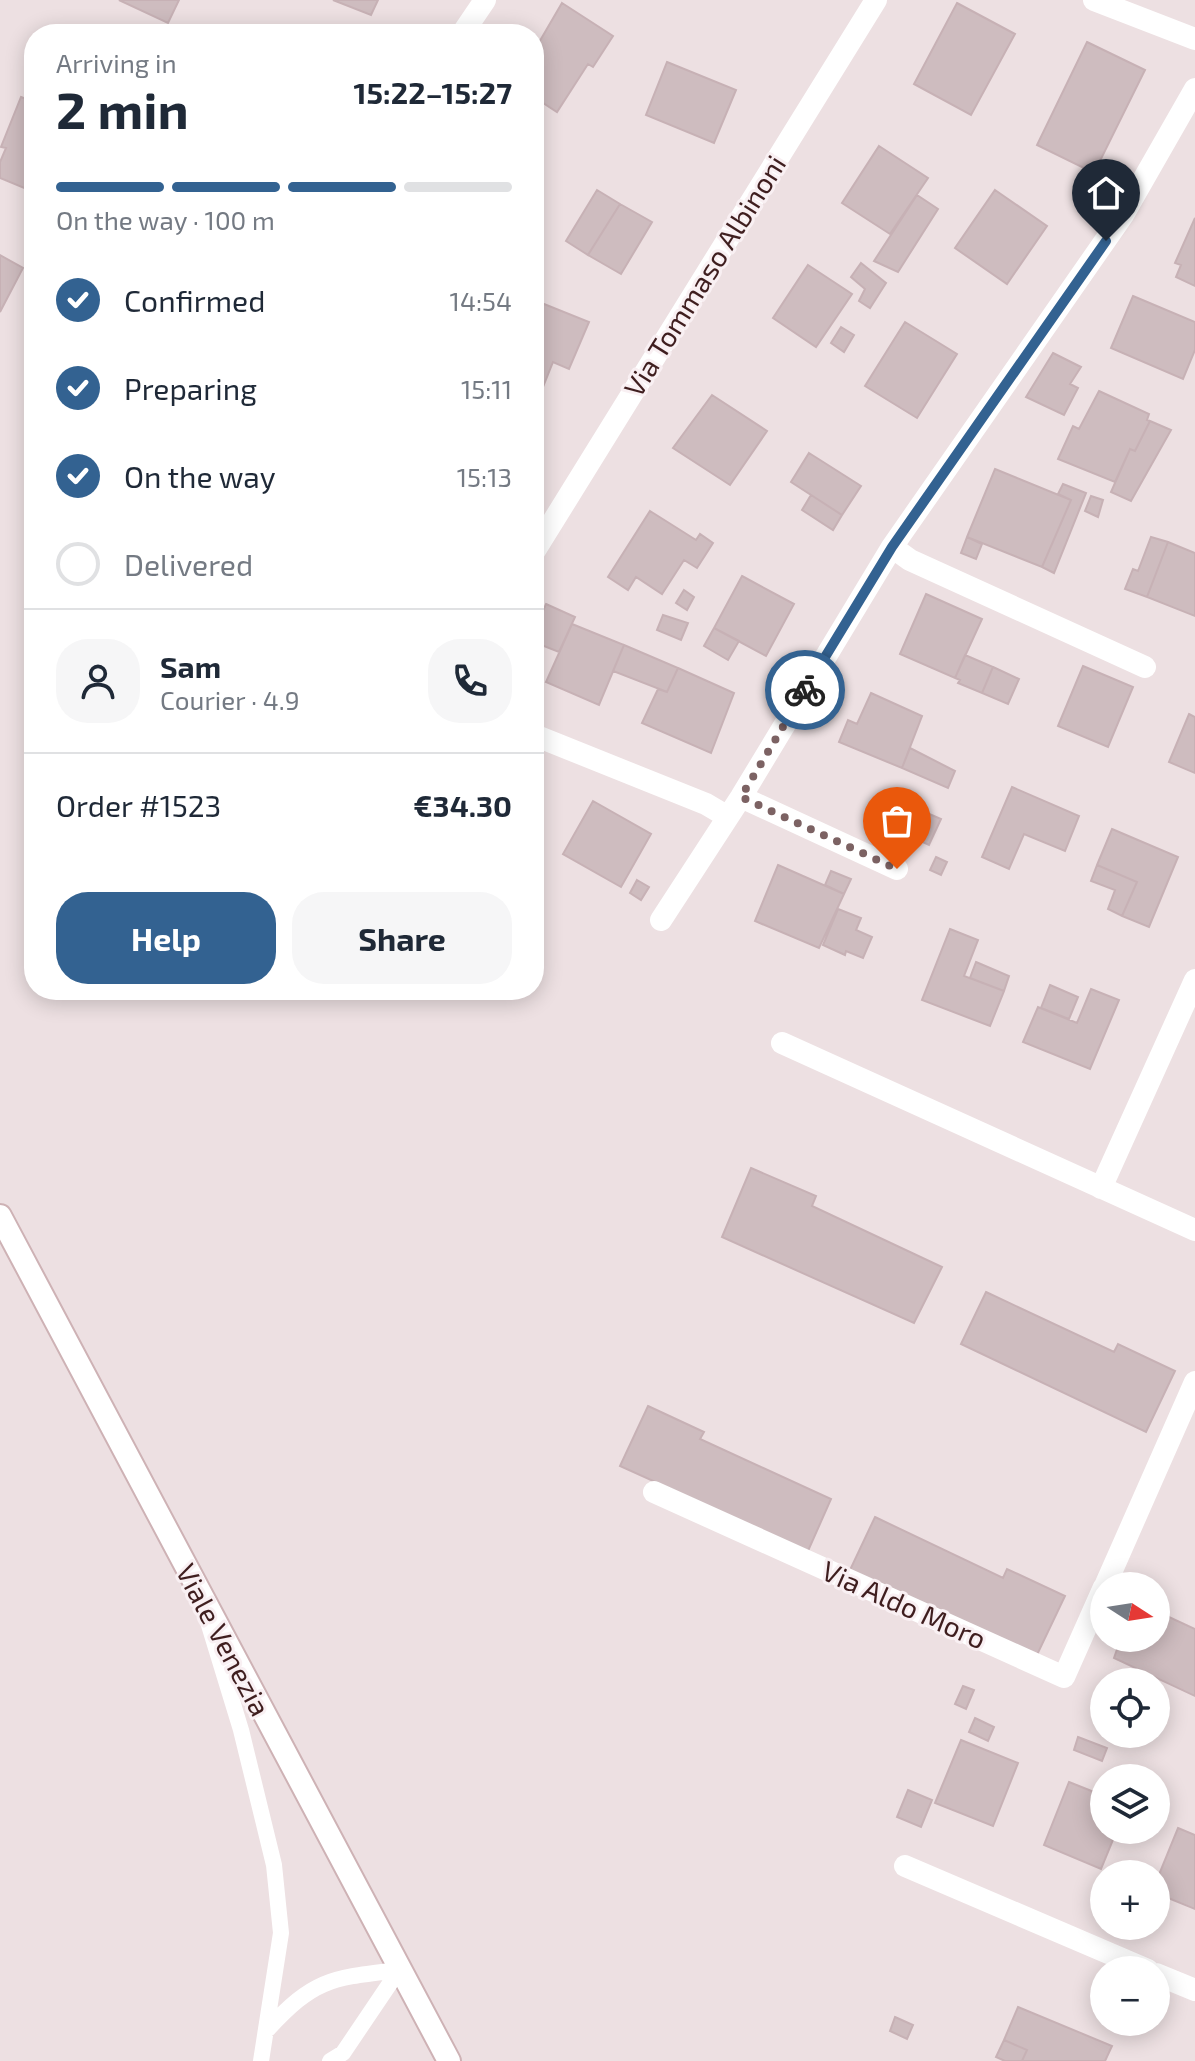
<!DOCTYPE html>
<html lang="en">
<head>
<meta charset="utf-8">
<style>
	:root { --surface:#fff; --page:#f6f6f7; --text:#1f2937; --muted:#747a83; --line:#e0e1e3; --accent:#336291 }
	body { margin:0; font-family:"Exo 2",sans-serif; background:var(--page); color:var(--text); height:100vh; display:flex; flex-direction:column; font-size:30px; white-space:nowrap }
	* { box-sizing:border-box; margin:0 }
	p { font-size:26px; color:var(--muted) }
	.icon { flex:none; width:44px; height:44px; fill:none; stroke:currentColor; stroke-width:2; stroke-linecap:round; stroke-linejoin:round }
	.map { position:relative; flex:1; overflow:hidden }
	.sheet { position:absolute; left:24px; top:24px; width:520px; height:976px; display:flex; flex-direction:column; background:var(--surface); border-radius:32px; box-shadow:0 4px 20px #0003 }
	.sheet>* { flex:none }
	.needle { width:52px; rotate:102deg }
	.fabs { position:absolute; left:1090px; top:1572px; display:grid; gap:16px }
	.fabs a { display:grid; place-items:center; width:80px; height:80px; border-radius:50%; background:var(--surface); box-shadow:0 4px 20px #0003; font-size:40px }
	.pin { position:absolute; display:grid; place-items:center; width:68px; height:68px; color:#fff; margin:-82px -34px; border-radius:50% 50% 50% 0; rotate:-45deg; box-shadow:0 0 8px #0007 }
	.pin .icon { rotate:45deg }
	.courier { position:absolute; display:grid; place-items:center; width:80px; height:80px; margin:-40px; border:6px solid #336291; border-radius:50%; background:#fff; color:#222; box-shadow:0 2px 10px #0007 }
	.headline em { font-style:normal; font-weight:700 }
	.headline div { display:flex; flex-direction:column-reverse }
	.headline { display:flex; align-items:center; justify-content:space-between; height:136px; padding:0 32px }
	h1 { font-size:52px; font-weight:700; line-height:60px }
	.bar { display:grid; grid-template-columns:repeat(4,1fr); gap:12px 8px; align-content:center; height:96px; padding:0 32px }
	.bar i { height:10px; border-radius:6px; background:var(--line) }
	.bar .on { background:var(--accent) }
	.bar p { grid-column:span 4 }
	.line { display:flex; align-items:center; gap:20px; padding:0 32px; border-top:2px solid var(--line) }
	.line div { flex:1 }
	.round { display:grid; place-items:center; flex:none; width:84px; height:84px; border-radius:32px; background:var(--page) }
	ol { padding:0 32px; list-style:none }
	li { display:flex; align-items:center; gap:24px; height:88px }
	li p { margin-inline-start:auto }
	li .icon { padding:8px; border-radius:50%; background:var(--accent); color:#fff; stroke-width:4 }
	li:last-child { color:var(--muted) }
	li i { width:44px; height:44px; border:4px solid var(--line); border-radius:50% }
	.cta { display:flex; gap:16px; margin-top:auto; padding:16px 32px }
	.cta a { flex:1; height:92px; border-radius:32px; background:var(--accent); color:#fff; font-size:32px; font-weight:700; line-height:92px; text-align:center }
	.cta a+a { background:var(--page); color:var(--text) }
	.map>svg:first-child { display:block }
</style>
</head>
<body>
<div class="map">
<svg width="1195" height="2061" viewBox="0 0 1195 2061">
	<rect width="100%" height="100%" fill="#ede0e2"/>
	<path fill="#cebcbf" stroke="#c7b1b5" stroke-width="2" d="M 119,0 L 179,0 L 168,23 Z
		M 333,0 L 378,0 L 371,15 Z
		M 562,3 L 613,36 L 593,67 L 588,64 L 557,112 L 534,97 L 534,51 Z
		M 957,3 L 1015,34 L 971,115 L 914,84 Z
		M 1087,42 L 1145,70 L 1094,173 L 1037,145 Z
		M 667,62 L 736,90 L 714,143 L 646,115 Z
		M 21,97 L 34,102 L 34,192 L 0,178 L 0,162 L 6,148 L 1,147 Z
		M 879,146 L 928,178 L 890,234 L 842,203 Z
		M 597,190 L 620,204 L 588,255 L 566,241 Z
		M 995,190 L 1047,226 L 1007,284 L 955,248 Z
		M 917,195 L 938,209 L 898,272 L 874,261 Z
		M 620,204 L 652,222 L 621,274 L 588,255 Z
		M 1195,218 L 1195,286 L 1176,277 L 1181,265 L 1175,263 Z
		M 0,255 L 23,268 L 0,312 Z
		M 861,263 L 886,283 L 870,308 L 859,301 L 865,289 L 851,277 Z
		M 808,265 L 852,294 L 816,347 L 773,318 Z
		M 1133,296 L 1195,322 L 1195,350 L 1183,379 L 1111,348 Z
		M 534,300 L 589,322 L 569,369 L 553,362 L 541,392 L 534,389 Z
		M 905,322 L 957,354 L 917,418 L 865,386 Z
		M 841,327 L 854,335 L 844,352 L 831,343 Z
		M 1053,353 L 1081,367 L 1070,384 L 1078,388 L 1064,415 L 1026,397 Z
		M 1099,391 L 1149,414 L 1147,420 L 1150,421 L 1135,451 L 1130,449 L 1115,482 L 1058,459 L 1073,426 L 1079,429 Z
		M 712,395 L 767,431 L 730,485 L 673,448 Z
		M 1150,421 L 1171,430 L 1131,501 L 1111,492 L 1130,449 L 1135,451 Z
		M 809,453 L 861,486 L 842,515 L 791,482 Z
		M 995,469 L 1071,500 L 1042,567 L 967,537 Z
		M 1063,484 L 1086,493 L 1054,573 L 1042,567 L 1071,500 L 1058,494 Z
		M 811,495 L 842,515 L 833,530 L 802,510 Z
		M 1091,496 L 1103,500 L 1098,517 L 1085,511 Z
		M 650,511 L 696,540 L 700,534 L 713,543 L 697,568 L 684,560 L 662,594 L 636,577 L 628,590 L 608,577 Z
		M 967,537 L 982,544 L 976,559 L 961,553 Z
		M 1151,537 L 1168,542 L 1147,597 L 1125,589 L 1133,569 L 1138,571 Z
		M 1168,542 L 1195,553 L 1195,616 L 1147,597 Z
		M 742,576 L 794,604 L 766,656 L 714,628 Z
		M 684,590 L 694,597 L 687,610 L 676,603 Z
		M 926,594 L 982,619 L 955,678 L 900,654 Z
		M 546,604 L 575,617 L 559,652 L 534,642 L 534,632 Z
		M 663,615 L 688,623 L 681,640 L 657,630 Z
		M 572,624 L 624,645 L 599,705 L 546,682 Z
		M 714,628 L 739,641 L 728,660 L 704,646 Z
		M 624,645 L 678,668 L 667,692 L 613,671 Z
		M 965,655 L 993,667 L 982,693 L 958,683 L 960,680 L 955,678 Z
		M 1083,666 L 1133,687 L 1108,747 L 1058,726 Z
		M 993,667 L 1019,679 L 1008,704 L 982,693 Z
		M 678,668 L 734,693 L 711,753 L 642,723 L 658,689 L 667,692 Z
		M 871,693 L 922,716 L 902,768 L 839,742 L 848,720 L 857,724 Z
		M 1189,714 L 1195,717 L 1195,773 L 1169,762 Z
		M 910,748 L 955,771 L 948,788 L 902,768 Z
		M 1012,787 L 1079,816 L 1065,851 L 1024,834 L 1009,869 L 982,857 Z
		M 593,801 L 651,834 L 621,887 L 563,854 Z
		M 927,813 L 941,819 L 929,845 L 916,839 Z
		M 1112,829 L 1178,857 L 1149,927 L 1122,916 L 1137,882 L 1097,865 Z
		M 936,857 L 947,862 L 941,875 L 930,870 Z
		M 778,865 L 844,894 L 819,948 L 755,921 Z
		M 1097,865 L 1137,882 L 1122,916 L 1108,909 L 1115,890 L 1091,881 Z
		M 831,871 L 851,879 L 844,894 L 825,885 Z
		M 637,880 L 649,887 L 641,900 L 630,893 Z
		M 838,909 L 861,918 L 856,930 L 872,937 L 863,958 L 846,951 L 845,955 L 823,945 Z
		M 950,929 L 978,940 L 964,976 L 1004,991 L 990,1026 L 922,1000 Z
		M 976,962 L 1009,976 L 1004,991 L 970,978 Z
		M 1050,985 L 1078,997 L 1069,1019 L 1041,1008 Z
		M 1091,989 L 1119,1000 L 1090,1069 L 1023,1042 L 1038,1007 L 1077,1023 Z
		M 751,1168 L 816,1196 L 812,1206 L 942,1267 L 914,1323 L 722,1237 Z
		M 986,1292 L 1114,1352 L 1118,1344 L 1175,1371 L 1146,1432 L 961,1344 Z
		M 648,1406 L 704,1432 L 700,1439 L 831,1499 L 808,1551 L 620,1466 Z
		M 875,1517 L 1003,1578 L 1007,1569 L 1065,1596 L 1036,1657 L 850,1570 Z
		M 1156,1611 L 1195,1629 L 1195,1696 L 1114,1658 L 1121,1638 L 1156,1638 Z
		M 963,1686 L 974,1690 L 966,1709 L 955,1704 Z
		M 975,1718 L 994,1727 L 988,1741 L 969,1732 Z
		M 1078,1737 L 1107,1748 L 1102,1761 L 1074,1750 Z
		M 961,1740 L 1018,1763 L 993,1826 L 935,1803 Z
		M 1069,1782 L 1104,1796 L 1104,1830 L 1117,1830 L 1101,1869 L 1044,1845 Z
		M 908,1790 L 932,1800 L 921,1827 L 897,1817 Z
		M 1178,1828 L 1195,1835 L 1195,1909 L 1156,1893 L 1156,1882 Z
		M 1018,2007 L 1112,2046 L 1105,2061 L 1022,2061 L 1027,2050 L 1004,2040 Z
		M 895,2017 L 913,2025 L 907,2039 L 890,2031 Z
		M 1004,2040 L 1027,2050 L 1022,2061 L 1005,2061 L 996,2057 Z"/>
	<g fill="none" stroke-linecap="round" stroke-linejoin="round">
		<defs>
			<path id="secondary" d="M 0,1216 L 449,2061"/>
		</defs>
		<use href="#secondary" stroke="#ceb2b5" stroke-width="26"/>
		<path stroke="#fff" stroke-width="16" d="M 208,1622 L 241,1730 L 274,1865 L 281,1933 L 261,2061
			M 268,2029 C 315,1978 332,1978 399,1970
			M 330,2061 L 343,2053 L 399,1970"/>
		<path stroke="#fff" stroke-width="22" d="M 1094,0 L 1195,39
			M 462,34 L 485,0
			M 892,547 L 910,560 L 1145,667
			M 534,552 L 876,0
			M 534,735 L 706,804 L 728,817
			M 741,797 L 897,869
			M 661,920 L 741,797 L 892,547 L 1123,215 L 1195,89
			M 782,1043 L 1195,1230
			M 1101,1188 L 1195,980
			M 654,1492 L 1064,1677 L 1104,1587
			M 1105,1586 L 1195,1382
			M 905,1866 L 1148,1970
			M 1156,1974 L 1195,1990"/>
		<use href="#secondary" stroke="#fff" stroke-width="22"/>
	</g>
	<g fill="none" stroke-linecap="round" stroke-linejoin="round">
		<path stroke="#7c6263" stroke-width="8" stroke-dasharray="0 14.4" d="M 805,690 L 741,797 L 897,869"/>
		<path stroke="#336291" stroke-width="10" d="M 805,690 L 892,547 L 1106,241"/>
	</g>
	<g text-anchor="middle" stroke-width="6" stroke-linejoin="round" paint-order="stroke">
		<g font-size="28" fill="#3f1e1f" stroke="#f9f0f3">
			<text transform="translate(705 276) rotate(-58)" y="10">Via Tommaso Albinoni</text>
			<text transform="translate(904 1605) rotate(24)" y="10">Via Aldo Moro</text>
			<text transform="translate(223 1640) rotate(62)" y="10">Viale Venezia</text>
		</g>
	</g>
</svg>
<div class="fabs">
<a><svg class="needle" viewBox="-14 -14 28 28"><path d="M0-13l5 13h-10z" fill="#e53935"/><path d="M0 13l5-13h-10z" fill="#747a83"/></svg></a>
<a><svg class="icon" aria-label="locate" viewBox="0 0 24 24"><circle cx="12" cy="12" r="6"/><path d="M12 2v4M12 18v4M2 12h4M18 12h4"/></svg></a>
<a><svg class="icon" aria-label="layers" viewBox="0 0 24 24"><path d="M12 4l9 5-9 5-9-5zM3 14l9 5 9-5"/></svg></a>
<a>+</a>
<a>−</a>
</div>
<div class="pin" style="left:897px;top:869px;background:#ea580c"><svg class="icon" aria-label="bag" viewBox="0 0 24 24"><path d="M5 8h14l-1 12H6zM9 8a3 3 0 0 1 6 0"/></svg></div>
<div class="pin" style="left:1106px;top:241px;background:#1f2937"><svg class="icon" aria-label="home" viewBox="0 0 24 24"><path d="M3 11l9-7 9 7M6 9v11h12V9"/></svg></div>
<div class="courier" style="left:805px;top:690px"><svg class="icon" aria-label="bike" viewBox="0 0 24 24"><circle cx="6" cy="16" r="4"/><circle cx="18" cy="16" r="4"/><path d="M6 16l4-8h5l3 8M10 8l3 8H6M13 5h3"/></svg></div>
<section class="sheet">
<div class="headline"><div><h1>2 min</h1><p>Arriving in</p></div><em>15:22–15:27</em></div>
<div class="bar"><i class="on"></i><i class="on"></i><i class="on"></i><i></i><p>On the way · 100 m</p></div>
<ol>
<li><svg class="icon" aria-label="check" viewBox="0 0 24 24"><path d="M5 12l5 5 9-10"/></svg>Confirmed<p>14:54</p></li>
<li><svg class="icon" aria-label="check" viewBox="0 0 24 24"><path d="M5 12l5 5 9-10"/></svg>Preparing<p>15:11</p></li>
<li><svg class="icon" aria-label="check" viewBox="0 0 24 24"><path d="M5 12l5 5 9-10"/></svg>On the way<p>15:13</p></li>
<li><i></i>Delivered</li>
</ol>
<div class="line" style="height:144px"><a class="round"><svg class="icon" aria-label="person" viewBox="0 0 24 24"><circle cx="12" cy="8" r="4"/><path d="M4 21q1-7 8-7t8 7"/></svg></a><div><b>Sam</b><p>Courier · 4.9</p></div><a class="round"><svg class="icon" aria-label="phone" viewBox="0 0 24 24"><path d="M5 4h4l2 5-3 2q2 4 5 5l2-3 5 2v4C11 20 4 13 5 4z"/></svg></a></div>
<div class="line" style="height:104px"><div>Order #1523</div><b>€34.30</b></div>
<div class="cta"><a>Help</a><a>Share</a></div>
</section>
</div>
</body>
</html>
